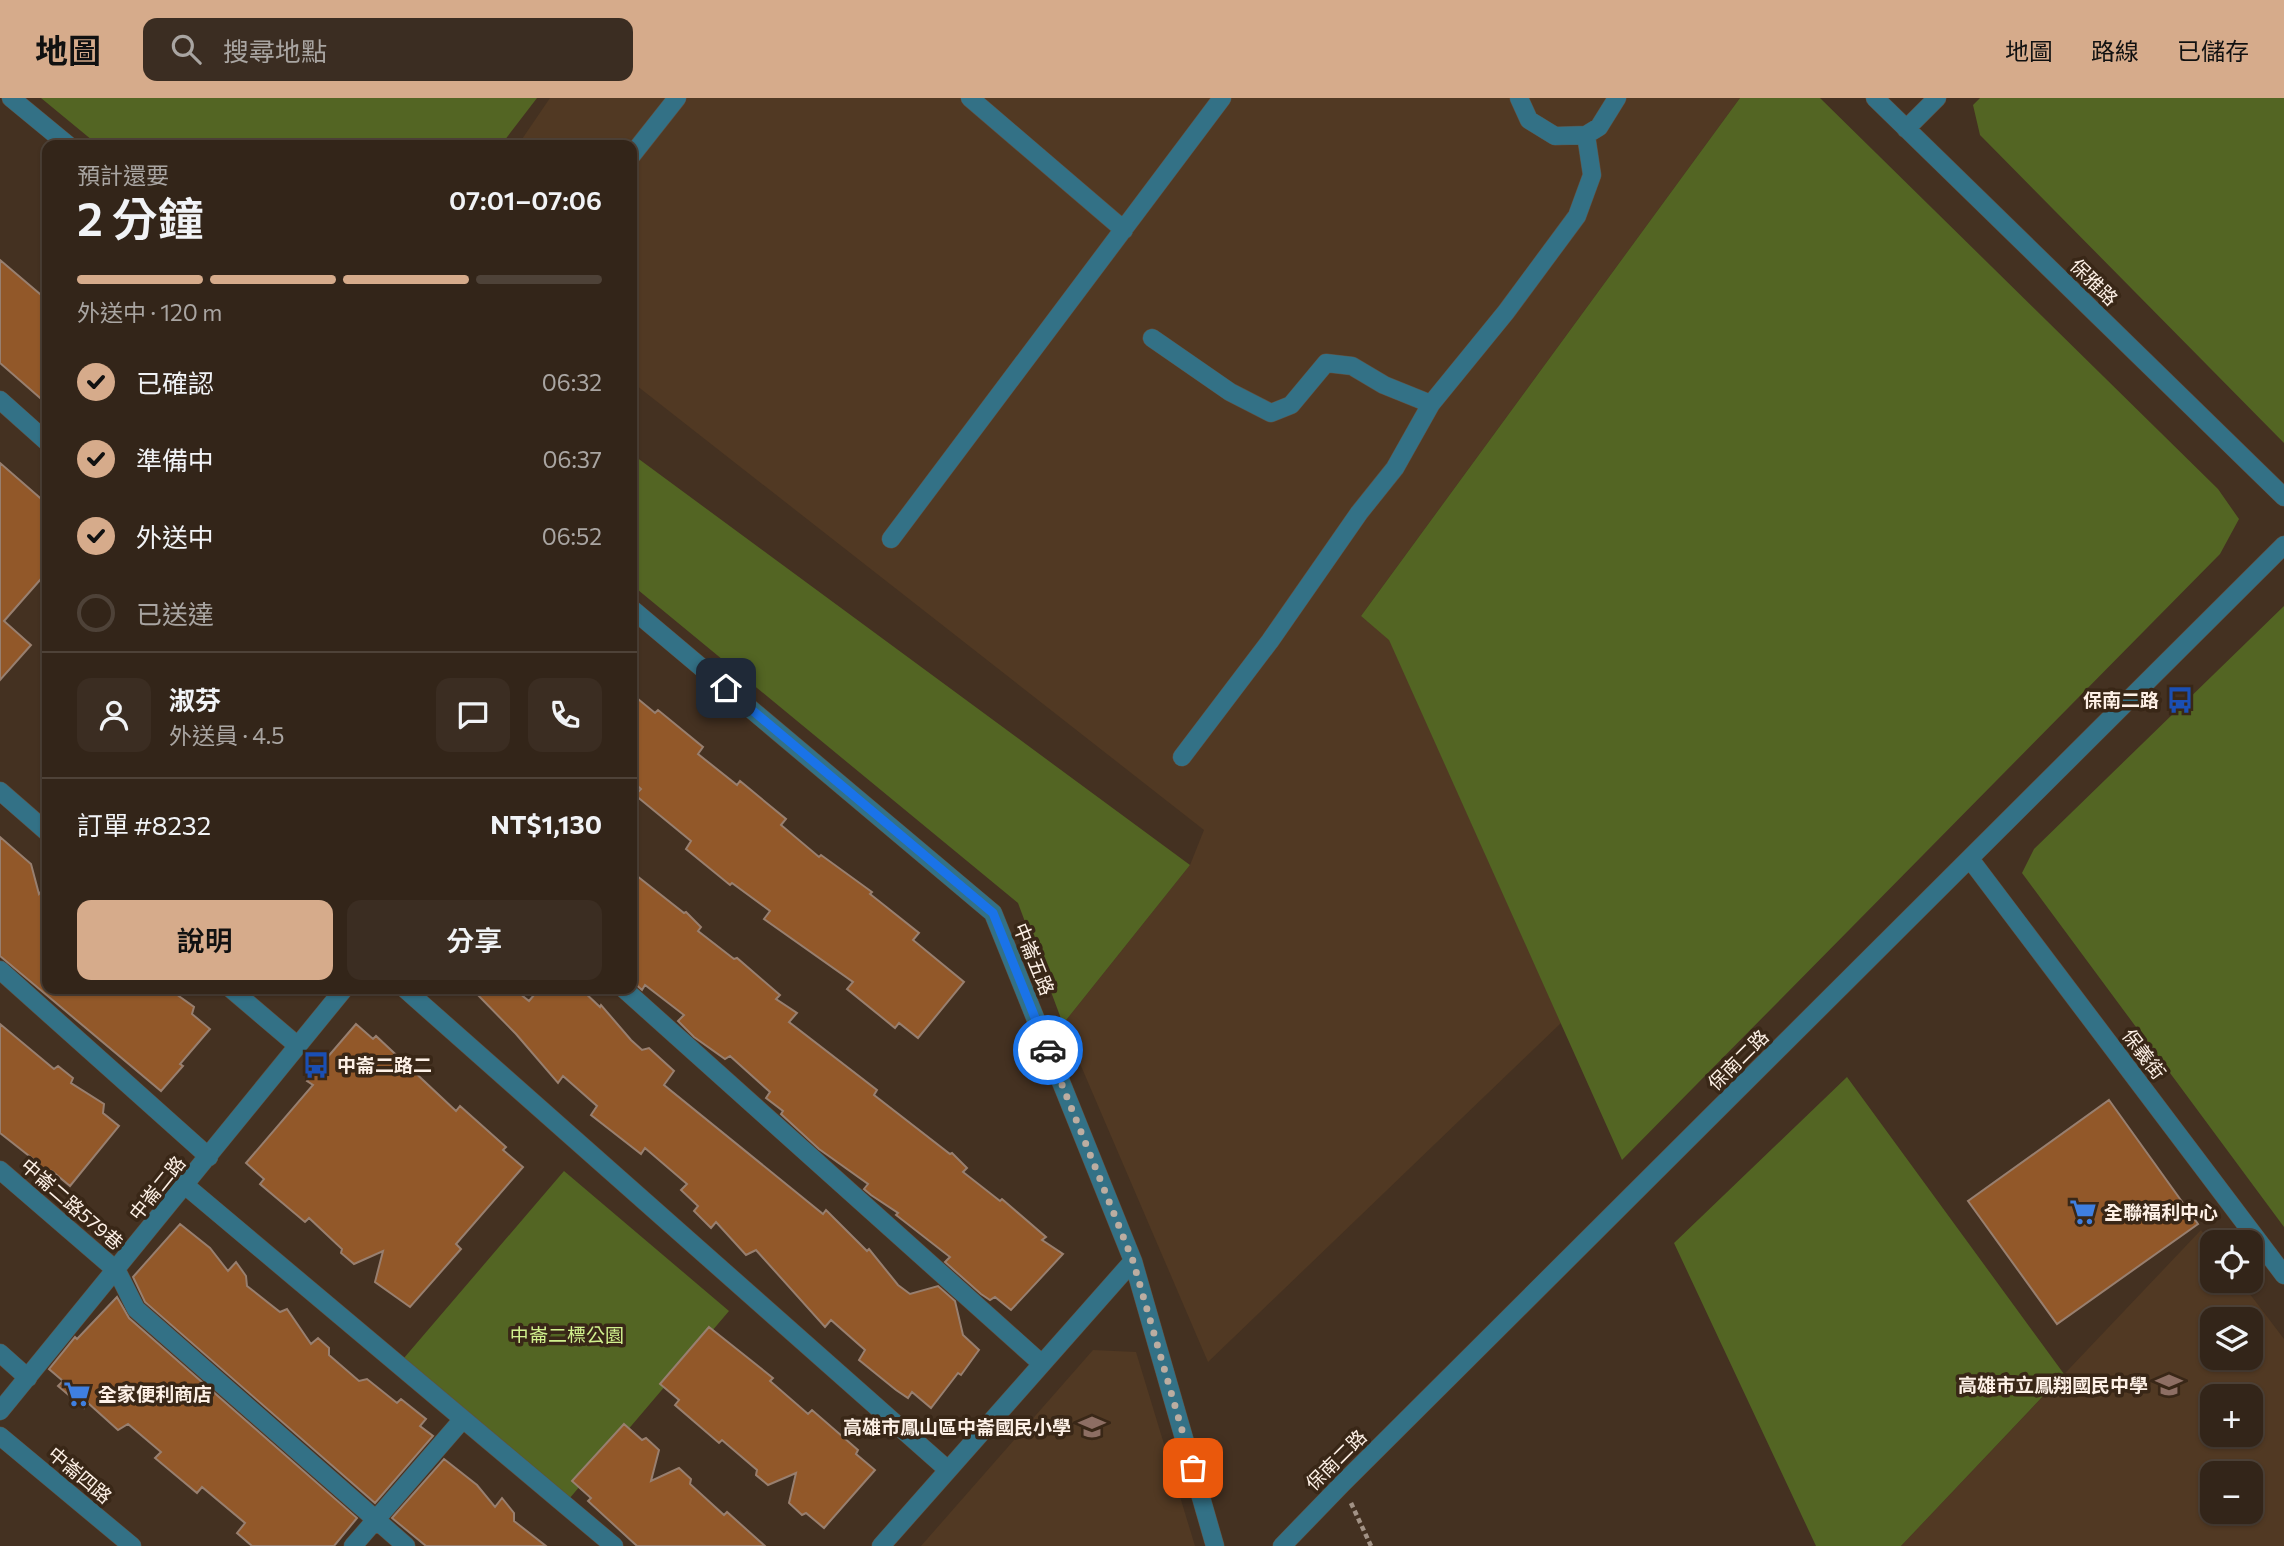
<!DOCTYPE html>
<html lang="zh-TW">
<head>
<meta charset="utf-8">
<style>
	:root { --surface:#332519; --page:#3b2d22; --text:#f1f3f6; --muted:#a9a5a2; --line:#4e4238; --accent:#d6ab8b }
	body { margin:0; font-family:Commissioner,"Noto Sans TC",sans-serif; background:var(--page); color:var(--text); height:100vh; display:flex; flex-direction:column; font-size:26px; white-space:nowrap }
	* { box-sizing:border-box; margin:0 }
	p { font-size:23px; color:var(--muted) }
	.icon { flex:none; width:38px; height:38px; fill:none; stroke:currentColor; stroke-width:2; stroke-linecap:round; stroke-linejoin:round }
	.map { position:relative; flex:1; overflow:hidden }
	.details { position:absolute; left:42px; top:42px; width:595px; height:854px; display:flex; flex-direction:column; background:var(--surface); border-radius:14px; box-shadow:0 2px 5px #0004,0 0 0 2px var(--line) }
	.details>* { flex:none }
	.buttons { position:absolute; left:2200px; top:1132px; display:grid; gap:14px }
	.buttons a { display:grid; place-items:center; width:63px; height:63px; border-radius:14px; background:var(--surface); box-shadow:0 2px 5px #0004,0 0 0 2px var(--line); font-size:35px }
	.pin { position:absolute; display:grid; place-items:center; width:60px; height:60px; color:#fff; margin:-30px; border-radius:14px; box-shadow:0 4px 10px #0006 }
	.courier { position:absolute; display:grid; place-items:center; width:70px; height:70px; margin:-35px; border:5px solid #1a73e8; border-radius:50%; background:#fff; color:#222; box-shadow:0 2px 9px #0007 }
	.headline em { font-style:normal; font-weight:600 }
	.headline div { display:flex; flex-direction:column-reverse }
	.headline { display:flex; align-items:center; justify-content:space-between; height:119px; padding:0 35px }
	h1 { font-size:46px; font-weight:600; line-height:52px }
	.bar { display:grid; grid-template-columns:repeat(4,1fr); gap:10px 7px; align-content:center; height:84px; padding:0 35px }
	.bar i { height:9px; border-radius:5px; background:var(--line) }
	.bar .selected { background:var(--accent) }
	.bar p { grid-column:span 4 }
	.line { display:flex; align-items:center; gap:18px; padding:0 35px; border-top:2px solid var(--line) }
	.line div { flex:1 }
	.round { display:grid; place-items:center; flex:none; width:74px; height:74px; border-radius:14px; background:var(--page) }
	ol { padding:0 35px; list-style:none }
	li { display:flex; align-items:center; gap:21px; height:77px }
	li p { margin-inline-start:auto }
	li .icon { padding:7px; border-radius:50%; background:var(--accent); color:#111; stroke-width:4 }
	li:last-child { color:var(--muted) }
	li i { width:38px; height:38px; border:4px solid var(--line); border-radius:50% }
	.action { display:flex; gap:14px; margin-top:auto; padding:14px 35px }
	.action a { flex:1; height:80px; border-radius:14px; background:var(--accent); color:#111; font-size:28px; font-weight:600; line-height:80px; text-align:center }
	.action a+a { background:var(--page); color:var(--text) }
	header { display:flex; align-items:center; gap:42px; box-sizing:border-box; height:98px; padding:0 35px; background:var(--accent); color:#111 }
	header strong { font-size:33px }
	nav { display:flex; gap:38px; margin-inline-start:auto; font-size:24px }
	.search { width:490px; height:63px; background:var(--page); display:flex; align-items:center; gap:18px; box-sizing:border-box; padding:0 24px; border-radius:14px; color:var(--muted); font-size:26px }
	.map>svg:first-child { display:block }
</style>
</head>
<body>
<header>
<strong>地圖</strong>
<div class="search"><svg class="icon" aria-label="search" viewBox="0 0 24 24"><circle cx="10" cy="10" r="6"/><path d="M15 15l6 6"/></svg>搜尋地點</div>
<nav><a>地圖</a><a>路線</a><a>已儲存</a></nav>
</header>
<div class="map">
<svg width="2284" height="1448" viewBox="0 0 2284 1448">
	<rect width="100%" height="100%" fill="#443121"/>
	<path fill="#513923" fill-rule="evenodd" d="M 550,0 L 1740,0 L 1361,518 L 1389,541 L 1561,925 L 1208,1264 L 1063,926 L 1190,767 L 1204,732 L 632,284 L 632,47 L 518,47 Z
		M 2201,1132 L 2212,1147 L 2212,1183 L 2240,1183 L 2284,1241 L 2284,1448 L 1901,1448 ZM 2212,1222 L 2250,1222 L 2250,1260 L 2212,1260 ZM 2212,1298 L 2250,1298 L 2250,1337 L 2212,1337 ZM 2212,1376 L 2250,1376 L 2250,1414 L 2212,1414 Z
		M 1093,1252 L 1136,1254 L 1195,1448 L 921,1448 Z"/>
	<path fill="#536523" d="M 41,0 L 537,0 L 501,47 L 98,47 Z
		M 1740,0 L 1820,0 L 2218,391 L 2239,421 L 2220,456 L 1622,1062 L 1389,542 L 1361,518 Z
		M 1980,0 L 2284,0 L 2284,345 L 1980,37 L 1973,7 Z
		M 632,356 L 1190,767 L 1063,926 L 1018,805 L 632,487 Z
		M 2284,508 L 2284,1129 L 2022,775 L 2034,751 Z
		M 1847,979 L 2064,1276 L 1901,1448 L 1816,1448 L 1674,1145 Z
		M 564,1073 L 729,1213 L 569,1401 L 404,1260 Z"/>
	<path fill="#925829" stroke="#987f6f" stroke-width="2" d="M 0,162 L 47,202 L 47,306 L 0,265 Z
		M 0,365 L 47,406 L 47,474 L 4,523 L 31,547 L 0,582 Z
		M 632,596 L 655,615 L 658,612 L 703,649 L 698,656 L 737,687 L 740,683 L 786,721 L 781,727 L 819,759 L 821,757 L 872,794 L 870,796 L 919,835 L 913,842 L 964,884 L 918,940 L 899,925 L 895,930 L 847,891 L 853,884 L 764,821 L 770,813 L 732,785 L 730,787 L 686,751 L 691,743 L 635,697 L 641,691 L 632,683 Z
		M 0,739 L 31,766 L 39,796 L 47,787 L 47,891 L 169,891 L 194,909 L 192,916 L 210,931 L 180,966 L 183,968 L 161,993 L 0,858 Z
		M 632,774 L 684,815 L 686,814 L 701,829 L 698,833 L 734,861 L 737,860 L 780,897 L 776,901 L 797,915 L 789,924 L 877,992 L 874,997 L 950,1056 L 952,1055 L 967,1070 L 963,1074 L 1000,1103 L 1002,1101 L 1046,1139 L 1042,1142 L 1063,1156 L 1011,1212 L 995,1199 L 990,1202 L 981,1196 L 945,1164 L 950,1159 L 896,1117 L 898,1115 L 871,1097 L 864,1091 L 868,1086 L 819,1051 L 781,1016 L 783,1013 L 766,1000 L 770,994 L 730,958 L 725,961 L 694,939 L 678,923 L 684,917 L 645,887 L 642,892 L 632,883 Z
		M 472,891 L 514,891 L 529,903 L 539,891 L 581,891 L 600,909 L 601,907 L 631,942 L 642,952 L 649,950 L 674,973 L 664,987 L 823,1116 L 826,1112 L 867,1153 L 869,1151 L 898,1187 L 910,1196 L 938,1188 L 955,1203 L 963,1237 L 979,1252 L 961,1277 L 958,1275 L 931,1310 L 912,1294 L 908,1300 L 896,1292 L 859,1262 L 865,1252 L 831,1222 L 825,1229 L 756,1152 L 746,1157 L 716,1124 L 711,1130 L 694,1113 L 698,1108 L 681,1092 L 687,1086 L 645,1050 L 641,1056 L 591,1017 L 597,1008 L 563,978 L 558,985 L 516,936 Z
		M 0,926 L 54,971 L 58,968 L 73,980 L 71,985 L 104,1006 L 103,1015 L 119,1028 L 70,1088 L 52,1073 L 49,1078 L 31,1064 L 33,1061 L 0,1035 Z
		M 356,926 L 373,941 L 376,938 L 456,1013 L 460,1008 L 506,1049 L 503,1052 L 523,1069 L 456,1146 L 461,1151 L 410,1209 L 375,1184 L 383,1153 L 354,1166 L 341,1155 L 342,1151 L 309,1120 L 305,1124 L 260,1086 L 264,1081 L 246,1065 L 313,987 L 307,983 Z
		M 2109,1002 L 2198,1126 L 2057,1226 L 1968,1103 Z
		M 180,1126 L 210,1150 L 228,1173 L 236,1164 L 246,1178 L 247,1188 L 280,1214 L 287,1211 L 311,1246 L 318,1240 L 329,1250 L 329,1257 L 359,1283 L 367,1281 L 397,1305 L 401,1301 L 426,1321 L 420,1328 L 433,1338 L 375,1405 L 145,1204 L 133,1179 Z
		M 117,1199 L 129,1220 L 357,1420 L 334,1448 L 252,1448 L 237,1435 L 245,1425 L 202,1389 L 197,1395 L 155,1360 L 161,1354 L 128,1326 L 118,1332 L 88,1305 L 84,1310 L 58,1288 L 63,1283 L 49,1271 L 75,1239 L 77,1241 Z
		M 709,1229 L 773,1280 L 770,1283 L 808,1316 L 812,1312 L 858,1352 L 856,1356 L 875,1372 L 824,1430 L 806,1415 L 802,1417 L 789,1405 L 796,1375 L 768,1387 L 756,1377 L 757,1372 L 722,1342 L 719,1345 L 675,1307 L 679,1302 L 660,1286 Z
		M 624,1326 L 642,1342 L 646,1340 L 659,1352 L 651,1383 L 679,1370 L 691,1381 L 690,1386 L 724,1417 L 727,1414 L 765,1448 L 637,1448 L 588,1403 L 591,1400 L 572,1383 Z
		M 444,1361 L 477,1387 L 495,1409 L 502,1400 L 514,1415 L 514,1423 L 546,1448 L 426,1448 L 392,1420 Z"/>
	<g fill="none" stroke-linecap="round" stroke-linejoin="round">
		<defs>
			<path id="minor" d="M 11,0 L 68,47
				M 970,0 L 1124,132
				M 1519,0 L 1529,22 L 1555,38 L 1586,37 L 1599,29 L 1617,0
				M 1875,0 L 2284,399
				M 1906,31 L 1937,0
				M 632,57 L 677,0
				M 1152,240 L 1230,294 L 1271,315 L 1291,307 L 1326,265 L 1352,268 L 1384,287 L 1431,306
				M 0,302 L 47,344
				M 891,441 L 1222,0
				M 632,511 L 993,815 L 1133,1163 L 1215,1448
				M 1182,659 L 1270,543 L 1359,415 L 1395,370 L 1431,306 L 1506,214 L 1577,118 L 1592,77 L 1586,37
				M 0,693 L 47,734
				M 1970,761 L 2284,1177
				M 0,872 L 209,1059
				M 231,891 L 298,948
				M 405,891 L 948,1372
				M 624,891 L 1042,1266
				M 0,1072 L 117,1173 L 136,1211 L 406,1448
				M 186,1088 L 614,1448
				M 0,1255 L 28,1280
				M 0,1313 L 344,891
				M 0,1338 L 132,1448
				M 353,1448 L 463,1321
				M 881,1448 L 1133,1163
				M 1282,1448 L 1342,1386 L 2284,447"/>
		</defs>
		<use href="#minor" stroke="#625041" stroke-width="19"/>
		<path stroke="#a29285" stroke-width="4.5" stroke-dasharray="5 3.5" stroke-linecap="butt" d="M 1351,1405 L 1371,1448"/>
		<use href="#minor" stroke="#337186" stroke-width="18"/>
	</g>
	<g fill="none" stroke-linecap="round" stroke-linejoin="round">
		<path stroke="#bcada1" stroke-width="7" stroke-dasharray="0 12.6" d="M 1048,952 L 1133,1163 L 1193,1370"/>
		<path stroke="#1a73e8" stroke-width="9" d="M 726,590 L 993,815 L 1048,952"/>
	</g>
	<defs>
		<symbol id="bus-bare" viewBox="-9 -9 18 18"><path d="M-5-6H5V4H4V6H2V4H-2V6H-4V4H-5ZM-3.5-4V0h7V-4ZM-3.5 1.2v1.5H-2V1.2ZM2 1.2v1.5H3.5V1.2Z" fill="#1a4fb4" stroke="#392717" stroke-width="2.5" paint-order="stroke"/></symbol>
		<symbol id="supermarket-bare" viewBox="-9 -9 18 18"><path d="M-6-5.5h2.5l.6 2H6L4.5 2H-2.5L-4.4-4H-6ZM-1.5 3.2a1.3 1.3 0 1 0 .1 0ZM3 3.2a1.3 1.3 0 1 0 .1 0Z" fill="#3f7fe0" stroke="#392717" stroke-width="2.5" paint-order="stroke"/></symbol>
		<symbol id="school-bare" viewBox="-9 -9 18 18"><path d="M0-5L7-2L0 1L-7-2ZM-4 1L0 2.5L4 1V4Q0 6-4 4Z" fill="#8d6e63" stroke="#392717" stroke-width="2.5" paint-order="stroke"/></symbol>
	</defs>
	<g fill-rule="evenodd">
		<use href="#bus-bare" x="2161" y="583" width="38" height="38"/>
		<use href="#bus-bare" x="297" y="948" width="38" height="38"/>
		<use href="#supermarket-bare" x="2064" y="1095" width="38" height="38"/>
		<use href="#school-bare" x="2150" y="1268" width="38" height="38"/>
		<use href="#supermarket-bare" x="58" y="1277" width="38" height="38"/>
		<use href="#school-bare" x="1073" y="1310" width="38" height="38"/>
	</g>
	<g text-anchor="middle" stroke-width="7" stroke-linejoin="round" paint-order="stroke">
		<g font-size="19" fill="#fdf0e6" stroke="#392717">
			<text transform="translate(2094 184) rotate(44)" y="7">保雅路</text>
			<text transform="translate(1034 861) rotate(68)" y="7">中崙五路</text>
			<text transform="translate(2144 956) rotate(53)" y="7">保義街</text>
			<text transform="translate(1738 962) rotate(-45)" y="7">保南二路</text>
			<text transform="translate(157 1090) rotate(-51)" y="7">中崙二路</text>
			<text transform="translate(72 1106) rotate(41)" y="7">中崙二路579巷</text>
			<text transform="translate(1336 1362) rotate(-45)" y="7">保南二路</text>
			<text transform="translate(80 1377) rotate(40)" y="7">中崙四路</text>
		</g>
		<g font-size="19" font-weight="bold" fill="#fdf0e6" stroke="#392717" text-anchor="end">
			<text x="2159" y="609">保南二路</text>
			<text x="337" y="974" text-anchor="start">中崙二路二</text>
			<text x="2104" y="1121" text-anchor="start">全聯福利中心</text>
			<text x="2148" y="1294">高雄市立鳳翔國民中學</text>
			<text x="98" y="1303" text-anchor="start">全家便利商店</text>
			<text x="1071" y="1336">高雄市鳳山區中崙國民小學</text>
		</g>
		<g font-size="19" fill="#d1f18e" stroke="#392717">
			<text x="567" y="1244">中崙二標公園</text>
		</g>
	</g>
</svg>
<div class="buttons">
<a><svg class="icon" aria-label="locate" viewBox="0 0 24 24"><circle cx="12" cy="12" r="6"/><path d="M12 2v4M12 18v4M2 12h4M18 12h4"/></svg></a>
<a><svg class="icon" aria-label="layers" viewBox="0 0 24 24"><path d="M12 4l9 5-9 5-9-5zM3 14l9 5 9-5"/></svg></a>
<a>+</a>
<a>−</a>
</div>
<div class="pin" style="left:1193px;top:1370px;background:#ea580c"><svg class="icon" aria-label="bag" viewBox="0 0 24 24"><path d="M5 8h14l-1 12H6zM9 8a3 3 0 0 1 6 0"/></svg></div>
<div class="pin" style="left:726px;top:590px;background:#1f2937"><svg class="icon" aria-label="home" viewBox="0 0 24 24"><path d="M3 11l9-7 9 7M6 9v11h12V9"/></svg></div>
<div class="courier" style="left:1048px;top:952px"><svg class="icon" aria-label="car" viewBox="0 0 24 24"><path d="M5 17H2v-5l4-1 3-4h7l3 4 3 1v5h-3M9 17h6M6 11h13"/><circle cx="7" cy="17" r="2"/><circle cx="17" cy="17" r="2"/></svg></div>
<section class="details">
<div class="headline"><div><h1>2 分鐘</h1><p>預計還要</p></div><em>07:01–07:06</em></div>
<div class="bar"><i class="selected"></i><i class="selected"></i><i class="selected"></i><i></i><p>外送中 · 120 m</p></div>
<ol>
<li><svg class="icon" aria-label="check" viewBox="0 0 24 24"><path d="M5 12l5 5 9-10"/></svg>已確認<p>06:32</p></li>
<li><svg class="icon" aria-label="check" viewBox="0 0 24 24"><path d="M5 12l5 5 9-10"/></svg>準備中<p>06:37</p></li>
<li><svg class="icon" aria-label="check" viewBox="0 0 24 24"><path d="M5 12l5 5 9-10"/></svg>外送中<p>06:52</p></li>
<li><i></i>已送達</li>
</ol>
<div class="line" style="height:126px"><a class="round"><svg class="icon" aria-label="person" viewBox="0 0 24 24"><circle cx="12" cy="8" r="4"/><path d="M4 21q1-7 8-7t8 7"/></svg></a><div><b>淑芬</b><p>外送員 · 4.5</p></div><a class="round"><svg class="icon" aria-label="chat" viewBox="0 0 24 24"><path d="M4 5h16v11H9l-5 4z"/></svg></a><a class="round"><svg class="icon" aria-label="phone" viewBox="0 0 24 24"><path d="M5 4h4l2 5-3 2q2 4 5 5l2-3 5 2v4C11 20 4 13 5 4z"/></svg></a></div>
<div class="line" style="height:91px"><div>訂單 #8232</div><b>NT$1,130</b></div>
<div class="action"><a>說明</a><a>分享</a></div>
</section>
</div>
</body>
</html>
